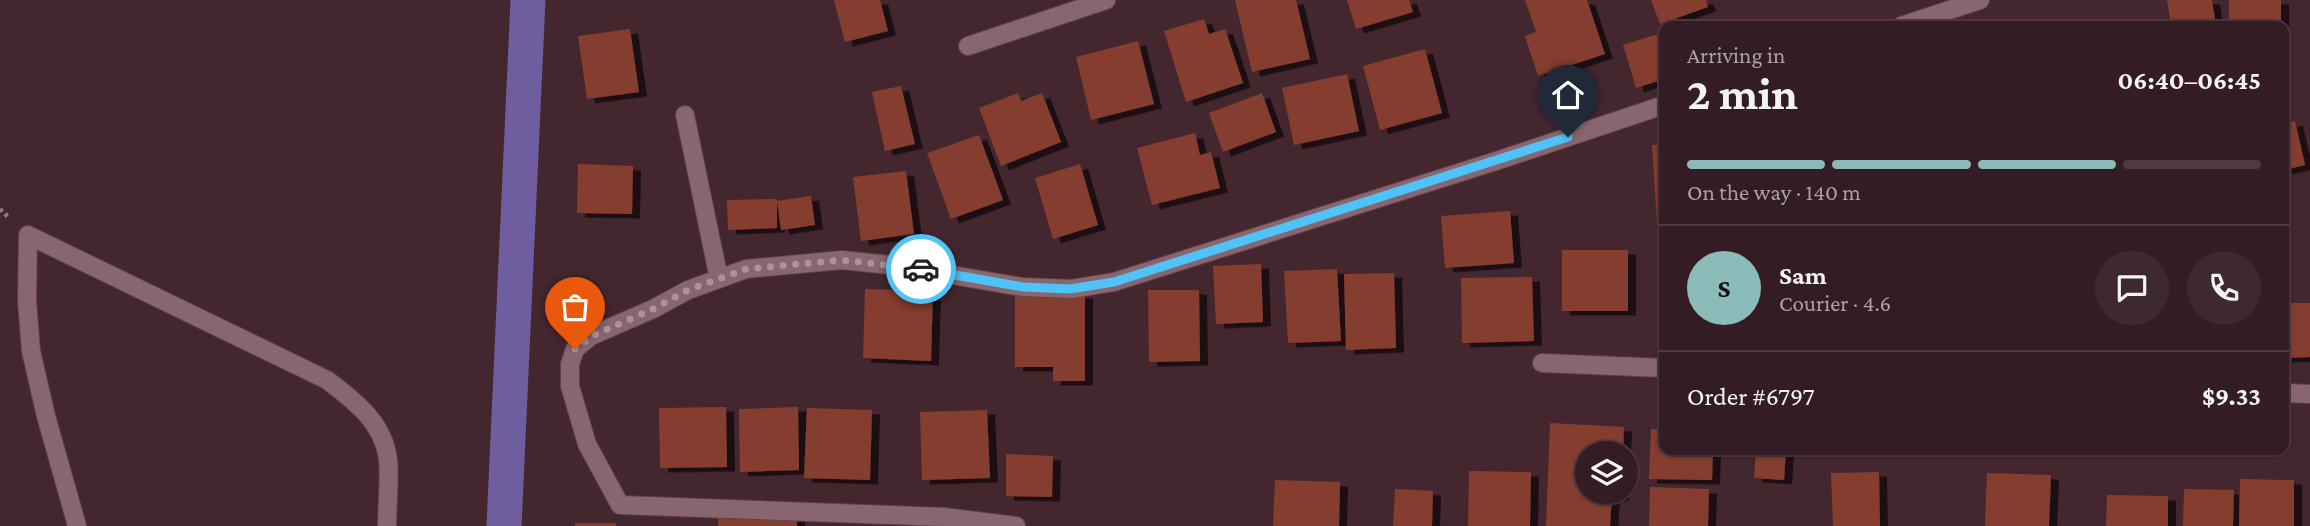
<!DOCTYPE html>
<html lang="en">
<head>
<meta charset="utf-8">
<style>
	:root { --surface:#331c23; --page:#3e2930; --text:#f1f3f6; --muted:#a9a1a6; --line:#4e3a41; --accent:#8bbbb9 }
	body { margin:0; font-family:"Crimson Pro",serif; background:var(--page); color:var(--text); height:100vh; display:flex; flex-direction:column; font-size:26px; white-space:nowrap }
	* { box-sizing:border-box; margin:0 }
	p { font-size:23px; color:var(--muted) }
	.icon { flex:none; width:38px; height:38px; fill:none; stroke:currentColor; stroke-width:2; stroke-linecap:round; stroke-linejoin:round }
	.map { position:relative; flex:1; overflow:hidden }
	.details { position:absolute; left:1659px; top:21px; width:630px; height:434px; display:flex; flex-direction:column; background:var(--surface); border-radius:14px; box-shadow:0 2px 5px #0004,0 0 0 2px var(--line) }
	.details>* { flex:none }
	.buttons { position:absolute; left:1575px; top:441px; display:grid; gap:14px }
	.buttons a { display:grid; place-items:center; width:63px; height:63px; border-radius:50%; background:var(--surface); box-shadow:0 2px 5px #0004,0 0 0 2px var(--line); font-size:35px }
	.pin { position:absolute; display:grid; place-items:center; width:60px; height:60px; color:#fff; margin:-72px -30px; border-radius:50% 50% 50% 0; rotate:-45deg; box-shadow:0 0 7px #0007 }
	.pin .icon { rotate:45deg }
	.courier { position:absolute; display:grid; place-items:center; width:70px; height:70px; margin:-35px; border:5px solid #4fc3f7; border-radius:50%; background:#fff; color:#222; box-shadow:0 2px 9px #0007 }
	.overview em { font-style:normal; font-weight:700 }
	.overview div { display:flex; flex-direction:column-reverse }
	.overview { display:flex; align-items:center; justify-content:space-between; height:119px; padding:0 28px }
	h1 { font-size:46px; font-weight:700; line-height:52px }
	.bar { display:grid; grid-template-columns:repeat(4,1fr); gap:10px 7px; align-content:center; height:84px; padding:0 28px }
	.bar i { height:9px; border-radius:5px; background:var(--line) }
	.bar .selected { background:var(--accent) }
	.bar p { grid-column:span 4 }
	.line { display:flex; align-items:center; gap:18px; padding:0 28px; border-top:2px solid var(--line) }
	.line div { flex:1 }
	.round { display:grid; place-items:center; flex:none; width:74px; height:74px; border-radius:37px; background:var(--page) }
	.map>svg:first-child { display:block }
</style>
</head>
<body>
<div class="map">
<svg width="2310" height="526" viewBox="0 0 2310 526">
	<defs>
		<filter id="shadow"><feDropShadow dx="8" dy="4.5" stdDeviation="0" flood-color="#0009"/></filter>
	</defs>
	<rect width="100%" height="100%" fill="#44262f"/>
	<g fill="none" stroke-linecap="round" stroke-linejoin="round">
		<path stroke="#6e5e9f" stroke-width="35" d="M 504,526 L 528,0"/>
	</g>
	<path fill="#843d2d" filter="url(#shadow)" d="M 834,0 L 880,0 L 888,31 L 845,42 Z
		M 1235,0 L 1296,0 L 1310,59 L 1252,72 Z
		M 1347,0 L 1409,0 L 1413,12 L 1356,29 Z
		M 1525,0 L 1587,0 L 1605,54 L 1538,76 L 1525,36 L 1536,32 Z
		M 1651,0 L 1706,0 L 1708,7 L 1660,24 Z
		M 2167,0 L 2212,0 L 2216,26 L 2171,26 Z
		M 2229,0 L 2281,0 L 2281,26 L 2229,26 Z
		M 1204,19 L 1209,34 L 1225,29 L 1243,83 L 1186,102 L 1164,31 Z
		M 630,29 L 639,92 L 587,99 L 578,36 Z
		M 1664,32 L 1664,79 L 1636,88 L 1623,45 Z
		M 1138,41 L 1154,104 L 1091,120 L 1076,57 Z
		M 1425,49 L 1442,113 L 1380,130 L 1363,66 Z
		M 1347,74 L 1359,131 L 1294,145 L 1282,88 Z
		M 901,86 L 915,144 L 885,151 L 872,92 Z
		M 1018,93 L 1021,101 L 1042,93 L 1061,142 L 1001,166 L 979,108 Z
		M 1262,93 L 1276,132 L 1223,152 L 1209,113 Z
		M 2295,121 L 2305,165 L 2284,170 L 2284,124 Z
		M 1195,133 L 1200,155 L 1211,152 L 1220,188 L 1152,205 L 1137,148 Z
		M 979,135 L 1003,200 L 951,219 L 927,153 Z
		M 1664,144 L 1664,223 L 1657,224 L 1652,145 Z
		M 578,164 L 633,166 L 632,214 L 577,213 Z
		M 1080,164 L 1098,225 L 1053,239 L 1035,178 Z
		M 906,171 L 914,234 L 861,241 L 853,177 Z
		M 811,196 L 815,225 L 781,230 L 777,201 Z
		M 777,199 L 777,228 L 728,230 L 727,200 Z
		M 1510,211 L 1514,263 L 1445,268 L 1441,216 Z
		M 1562,250 L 1628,250 L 1628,311 L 1562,311 Z
		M 1261,264 L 1263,322 L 1216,324 L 1213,266 Z
		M 1337,269 L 1341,341 L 1288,343 L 1284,271 Z
		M 1394,273 L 1396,348 L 1346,350 L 1344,274 Z
		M 1532,277 L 1534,341 L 1462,343 L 1461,278 Z
		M 865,289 L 933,291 L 931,361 L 863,358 Z
		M 1148,290 L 1199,290 L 1200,361 L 1149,362 Z
		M 1015,294 L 1085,294 L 1085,381 L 1053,381 L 1053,367 L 1015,367 Z
		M 2284,303 L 2310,303 L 2310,357 L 2284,358 Z
		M 726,407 L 727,467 L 660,468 L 659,408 Z
		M 798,407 L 799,470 L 740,472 L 739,409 Z
		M 807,408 L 872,410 L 870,480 L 804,478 Z
		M 987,410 L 990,478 L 922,480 L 920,412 Z
		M 1550,423 L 1624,427 L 1623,453 L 1587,453 L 1587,492 L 1621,492 L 1621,496 L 1612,496 L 1610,526 L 1546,526 Z
		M 1651,429 L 1664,429 L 1664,450 L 1713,450 L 1712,480 L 1649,479 Z
		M 1756,450 L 1786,450 L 1784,480 L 1754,478 Z
		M 1006,454 L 1053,456 L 1052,497 L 1006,496 Z
		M 1469,471 L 1531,472 L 1530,526 L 1468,526 Z
		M 1879,472 L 1880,526 L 1833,526 L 1831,473 Z
		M 1987,473 L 2051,475 L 2049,526 L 1985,526 Z
		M 2240,479 L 2294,480 L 2294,526 L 2239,526 Z
		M 1275,480 L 1340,482 L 1339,526 L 1273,526 Z
		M 1650,487 L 1709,489 L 1708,526 L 1649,526 Z
		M 1395,489 L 1433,491 L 1432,526 L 1393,526 Z
		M 2184,489 L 2234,490 L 2233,526 L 2183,526 Z
		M 2107,495 L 2168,496 L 2168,526 L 2106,526 Z
		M 797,516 L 797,526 L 718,526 L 718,518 Z
		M 575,523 L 616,523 L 616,526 L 575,526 Z"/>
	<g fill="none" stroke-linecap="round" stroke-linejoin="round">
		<defs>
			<path id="minor" d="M 1901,26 L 1980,0
				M 968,46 L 1106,0
				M 685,115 L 719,279
				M 1542,363 L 1664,368
				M 2284,393 L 2310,394
				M 77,526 L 46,416 L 31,351 L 27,300 L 28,235 L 327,380 C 355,401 384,423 388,460 C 390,481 387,505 387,526
				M 1016,526 L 944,517 L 620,505 L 587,444 L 570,386 L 570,364 L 575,349 L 591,336 L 653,309 L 688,290 L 746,269 L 842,260 L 900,266 L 1022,287 L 1071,289 L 1114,282 L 1496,161 L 1664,105"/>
		</defs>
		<use href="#minor" stroke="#5d434c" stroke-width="20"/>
		<path stroke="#92787f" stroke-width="4.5" stroke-dasharray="3.5 3.5" stroke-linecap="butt" d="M 0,209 L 9,218"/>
		<use href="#minor" stroke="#88656f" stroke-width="18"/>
	</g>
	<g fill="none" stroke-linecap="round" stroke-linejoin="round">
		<path stroke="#aa9399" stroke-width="7" stroke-dasharray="0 12.6" d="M 575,349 L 592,336 L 653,309 L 688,290 L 746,269 L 842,260 L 921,269"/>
		<path stroke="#4fc3f7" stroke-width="9" d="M 921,269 L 1023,287 L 1070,289 L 1114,282 L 1568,137"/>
	</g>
</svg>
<div class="buttons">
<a><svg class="icon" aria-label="layers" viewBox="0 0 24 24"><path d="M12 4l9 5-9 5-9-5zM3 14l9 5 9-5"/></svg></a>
</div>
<div class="pin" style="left:575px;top:349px;background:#ea580c"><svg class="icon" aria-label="bag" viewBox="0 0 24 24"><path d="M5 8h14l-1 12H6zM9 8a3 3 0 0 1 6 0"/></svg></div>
<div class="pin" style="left:1568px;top:137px;background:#1f2937"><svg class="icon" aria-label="home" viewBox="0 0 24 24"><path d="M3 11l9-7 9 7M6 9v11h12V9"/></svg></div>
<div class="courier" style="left:921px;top:269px"><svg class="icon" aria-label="car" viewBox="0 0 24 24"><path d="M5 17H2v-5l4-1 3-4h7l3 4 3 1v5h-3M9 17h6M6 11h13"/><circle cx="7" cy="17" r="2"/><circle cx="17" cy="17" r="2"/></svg></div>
<section class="details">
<div class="overview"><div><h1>2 min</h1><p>Arriving in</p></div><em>06:40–06:45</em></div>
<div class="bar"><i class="selected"></i><i class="selected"></i><i class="selected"></i><i></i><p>On the way · 140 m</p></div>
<div class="line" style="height:126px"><b class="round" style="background:var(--accent);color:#111">S</b><div><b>Sam</b><p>Courier · 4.6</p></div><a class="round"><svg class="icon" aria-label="chat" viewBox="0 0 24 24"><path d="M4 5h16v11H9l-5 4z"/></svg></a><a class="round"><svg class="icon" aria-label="phone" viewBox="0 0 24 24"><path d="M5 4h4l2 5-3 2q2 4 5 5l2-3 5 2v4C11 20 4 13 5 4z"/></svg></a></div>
<div class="line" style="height:91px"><div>Order #6797</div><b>$9.33</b></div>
</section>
</div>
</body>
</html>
